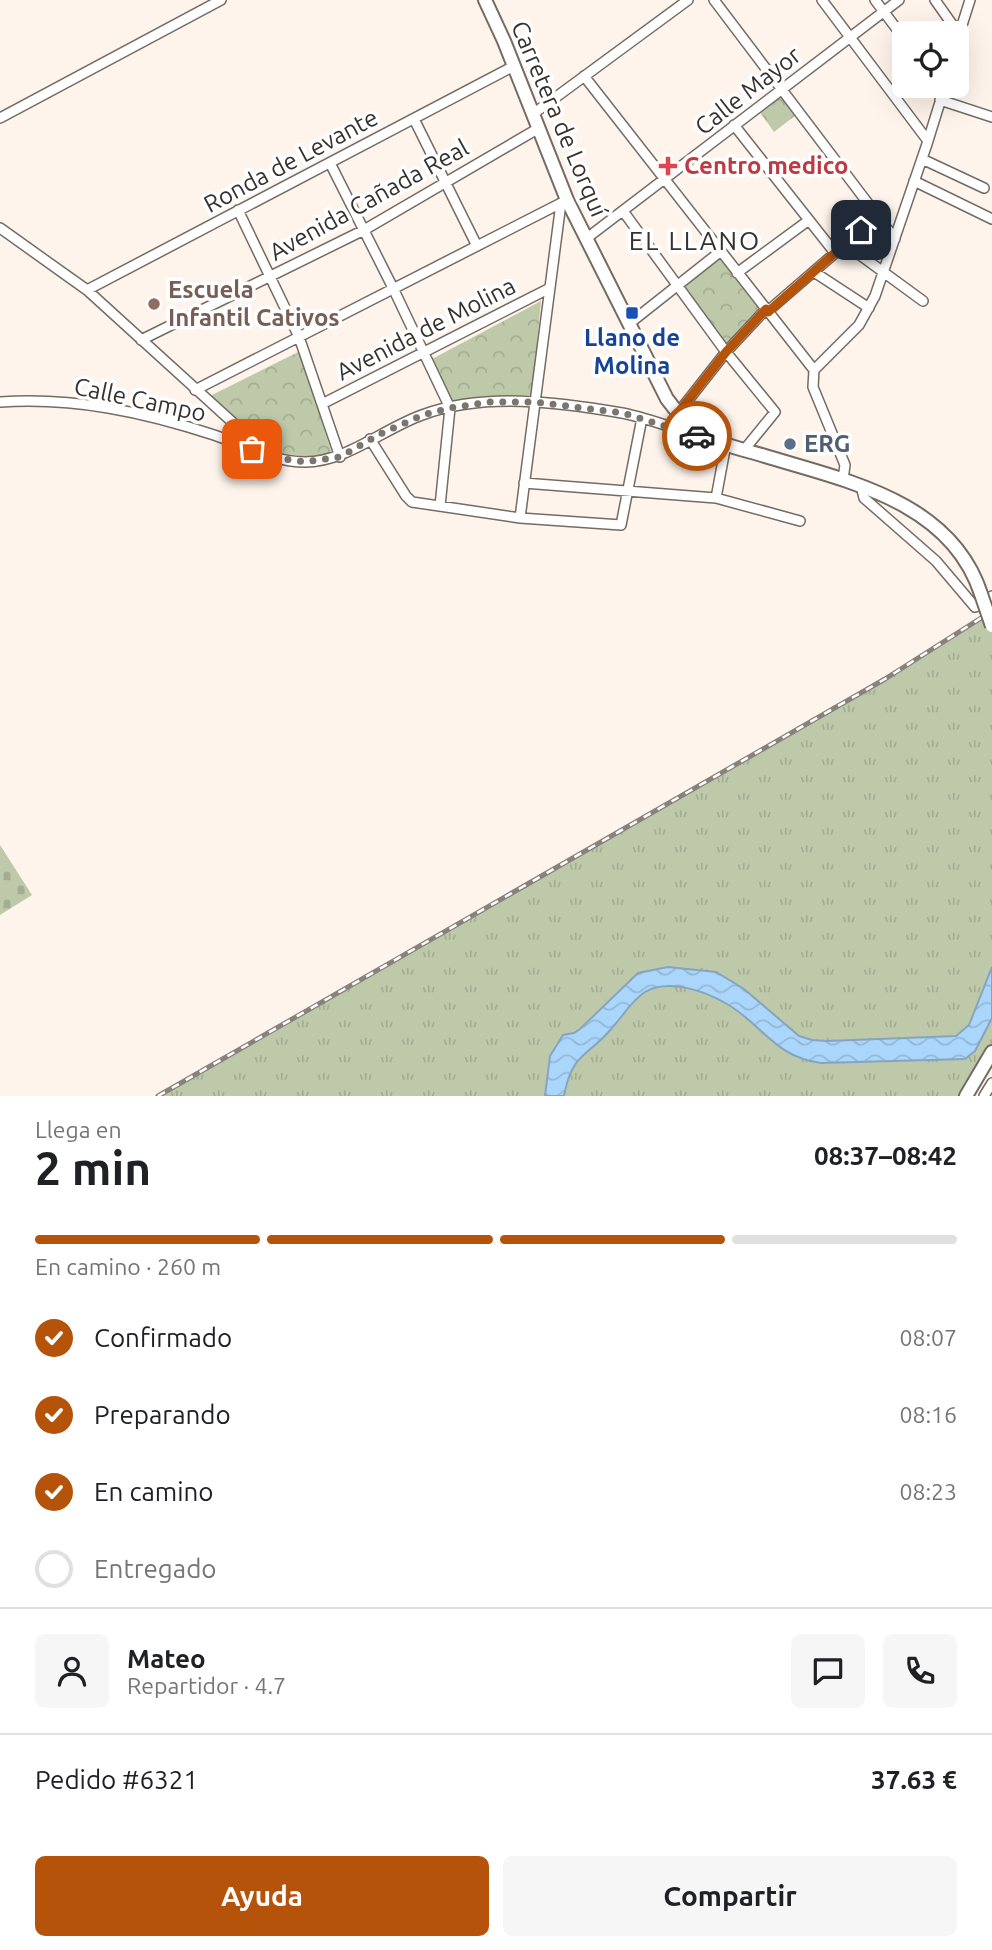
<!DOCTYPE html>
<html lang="es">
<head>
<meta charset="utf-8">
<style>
	:root { --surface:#fff; --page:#f6f6f6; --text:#202124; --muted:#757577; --line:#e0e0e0; --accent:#b45309 }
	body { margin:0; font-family:Ubuntu,sans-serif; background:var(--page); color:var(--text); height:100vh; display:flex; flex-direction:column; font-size:26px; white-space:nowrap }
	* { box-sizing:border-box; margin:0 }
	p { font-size:23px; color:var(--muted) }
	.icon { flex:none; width:38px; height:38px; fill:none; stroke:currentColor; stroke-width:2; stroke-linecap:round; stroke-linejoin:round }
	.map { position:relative; height:1096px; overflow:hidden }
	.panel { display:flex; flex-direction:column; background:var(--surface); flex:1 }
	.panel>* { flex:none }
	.tools { position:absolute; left:892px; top:21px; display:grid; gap:14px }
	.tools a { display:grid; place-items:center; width:77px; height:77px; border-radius:10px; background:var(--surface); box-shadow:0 7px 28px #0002; font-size:35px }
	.pin { position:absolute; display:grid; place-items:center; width:60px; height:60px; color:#fff; margin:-30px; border-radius:14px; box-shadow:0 4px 10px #0006 }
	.courier { position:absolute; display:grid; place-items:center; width:70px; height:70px; margin:-35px; border:5px solid #b45309; border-radius:50%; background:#fff; color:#222; box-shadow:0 2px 9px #0007 }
	.head em { font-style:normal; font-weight:600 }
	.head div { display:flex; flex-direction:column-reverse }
	.head { display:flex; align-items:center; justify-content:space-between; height:119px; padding:0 35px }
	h1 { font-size:46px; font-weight:600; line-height:52px }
	.bar { display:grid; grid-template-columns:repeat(4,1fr); gap:10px 7px; align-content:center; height:84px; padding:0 35px }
	.bar i { height:9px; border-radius:5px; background:var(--line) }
	.bar .selected { background:var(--accent) }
	.bar p { grid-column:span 4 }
	.line { display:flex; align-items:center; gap:18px; padding:0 35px; border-top:2px solid var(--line) }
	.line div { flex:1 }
	.round { display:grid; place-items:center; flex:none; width:74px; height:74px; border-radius:10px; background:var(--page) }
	ol { padding:0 35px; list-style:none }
	li { display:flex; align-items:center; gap:21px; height:77px }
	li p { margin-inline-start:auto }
	li .icon { padding:7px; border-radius:50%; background:var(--accent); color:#fff; stroke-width:4 }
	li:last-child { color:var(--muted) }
	li i { width:38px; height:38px; border:4px solid var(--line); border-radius:50% }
	.action { display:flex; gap:14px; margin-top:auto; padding:14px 35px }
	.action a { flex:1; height:80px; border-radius:10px; background:var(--accent); color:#fff; font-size:28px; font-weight:600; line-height:80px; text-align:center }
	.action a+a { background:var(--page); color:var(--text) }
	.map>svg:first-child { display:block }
</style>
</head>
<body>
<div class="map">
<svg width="992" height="1096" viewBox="0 0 992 1096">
	<defs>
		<pattern id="grass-tufts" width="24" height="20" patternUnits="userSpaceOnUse" patternTransform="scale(1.75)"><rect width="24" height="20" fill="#bec9aa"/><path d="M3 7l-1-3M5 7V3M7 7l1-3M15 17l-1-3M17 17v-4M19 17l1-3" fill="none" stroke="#a4ad93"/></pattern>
		<pattern id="cemetery-stones" width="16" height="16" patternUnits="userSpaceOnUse" patternTransform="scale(1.75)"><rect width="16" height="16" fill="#bec9aa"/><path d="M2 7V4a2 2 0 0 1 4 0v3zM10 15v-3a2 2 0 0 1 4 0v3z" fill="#a4ad93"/></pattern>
		<pattern id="park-crowns" width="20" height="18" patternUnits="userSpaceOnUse" patternTransform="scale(1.75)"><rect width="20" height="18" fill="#bec9aa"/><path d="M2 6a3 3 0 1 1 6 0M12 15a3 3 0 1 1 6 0" fill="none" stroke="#a4ad93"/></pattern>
		<pattern id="water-waves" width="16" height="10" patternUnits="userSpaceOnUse" patternTransform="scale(1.75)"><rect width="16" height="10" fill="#aad6fb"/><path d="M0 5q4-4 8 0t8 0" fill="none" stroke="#93b8d7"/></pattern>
	</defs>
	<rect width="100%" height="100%" fill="#fef4eb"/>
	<path fill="url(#grass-tufts)" d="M 988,614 L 992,626 L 992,1049 L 966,1096 L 158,1096 L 801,727 Z"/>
	<path fill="url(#cemetery-stones)" d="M 0,845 L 32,895 L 0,915 Z"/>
	<path fill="url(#park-crowns)" d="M 780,95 L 796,115 L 774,132 L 759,111 Z
		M 719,258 L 762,309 L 726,345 L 683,289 Z
		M 541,301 L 532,395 L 474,397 L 453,403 L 432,359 Z
		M 300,351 L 332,454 L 304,457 L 274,452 L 210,396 Z"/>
	<path fill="url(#water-waves)" stroke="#87a4be" stroke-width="2" d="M 668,967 L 716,972 L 744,989 L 799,1036 L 812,1040 L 827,1041 L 956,1036 L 969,1025 L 992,967 L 992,1018 L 975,1051 L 965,1059 L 821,1063 C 774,1057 762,1024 727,1004 C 705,991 668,978 645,992 C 631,1001 623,1016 612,1028 C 587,1058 572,1052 564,1096 L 545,1096 L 550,1056 L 563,1035 L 574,1033 L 580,1029 L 638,973 Z"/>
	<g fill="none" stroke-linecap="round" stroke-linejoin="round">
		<defs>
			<path id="street" d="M 714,0 L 895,239
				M 822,0 L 928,141
				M 875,0 L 905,40
				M 935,0 L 959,34
				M 957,41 L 970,0
				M 584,76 L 814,370
				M 940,100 L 992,117
				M 533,114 L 688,0
				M 0,118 L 221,0
				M 414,119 L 477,246
				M 734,125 L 835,253
				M 922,159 L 984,188
				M 330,163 L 393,288 L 450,408 L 440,506
				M 914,181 L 992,219
				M 238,210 L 299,337 L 340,457
				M 623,211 L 726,352 L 775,412 L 744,450
				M 0,228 L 87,290 L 263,450
				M 587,238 L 899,0
				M 845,244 L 923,301
				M 814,272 L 869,308
				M 737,273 L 809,220
				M 87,290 L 514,66
				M 768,311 L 878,216
				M 630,323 L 721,251
				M 141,340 L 364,230 L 539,128
				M 195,390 L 567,200
				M 0,402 C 74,397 144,412 214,435 C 244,445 273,462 305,462 C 346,462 383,429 422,415 C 484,392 558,402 622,413 C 648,418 673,428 698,436
				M 322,404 L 548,289
				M 678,413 L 726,352 L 766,309
				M 370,439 L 406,496 L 412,502 L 520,518 L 621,525 L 642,418
				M 843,479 L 845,465 L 813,387 L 814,370 L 859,325 L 875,296 L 927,144 L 945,86
				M 524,483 L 716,498 L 800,521
				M 861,486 L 864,498 L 936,561 L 975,607 L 989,603 L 992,596
				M 716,498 L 726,444
				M 520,518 L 561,203
				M 984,1096 L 992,1083"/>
			<path id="secondary" d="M 485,0 L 504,41 L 567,200 L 667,399 C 676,410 684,423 695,430 C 716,444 742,449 765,456 C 847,481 951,501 981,594
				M 966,1096 L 992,1052"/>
		</defs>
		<use href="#street" stroke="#746b63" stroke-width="12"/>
		<use href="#secondary" stroke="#746b63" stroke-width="16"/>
		<use href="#street" stroke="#fff" stroke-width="9"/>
		<use href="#secondary" stroke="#fff" stroke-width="12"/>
		<defs>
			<path id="rail" d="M 158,1096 L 885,679 L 992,611"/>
		</defs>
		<use href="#rail" stroke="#88827c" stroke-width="5"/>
		<use href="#rail" stroke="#fff" stroke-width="2.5" stroke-dasharray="8" stroke-linecap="butt"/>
		<defs>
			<path id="secondary-bridge" d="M 981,594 L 992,626"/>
		</defs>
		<use href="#secondary-bridge" stroke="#746b63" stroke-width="16" stroke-linecap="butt"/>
		<use href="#secondary-bridge" stroke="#fff" stroke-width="12"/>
	</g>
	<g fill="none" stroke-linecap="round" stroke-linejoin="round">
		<path stroke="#7b7570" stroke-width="7" stroke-dasharray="0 12.6" d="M 252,449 L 271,457 L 305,462 L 340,457 L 380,434 L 423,415 L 450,408 L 490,402 L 535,402 L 623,413 L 697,436"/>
		<path stroke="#b45309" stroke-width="9" d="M 697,436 L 712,440 L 693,429 L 678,413 L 726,352 L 766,309 L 768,312 L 861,230"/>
	</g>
	<path fill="#e0444e" stroke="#fff" stroke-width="2.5" d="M664.5 155.5h7v7h7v7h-7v7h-7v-7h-7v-7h7z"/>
	<circle fill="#8d6e63" stroke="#fff" stroke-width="2.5" cx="154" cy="304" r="7"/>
	<rect fill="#1a4fb4" stroke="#fff" stroke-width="2.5" x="625" y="306" width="14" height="14" rx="3.5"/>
	<circle fill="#5c6f8a" stroke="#fff" stroke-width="2.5" cx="790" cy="444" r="7"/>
	<g text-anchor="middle" stroke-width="7" stroke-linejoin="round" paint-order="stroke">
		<g font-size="24" fill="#35312e" stroke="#fff">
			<text transform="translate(748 91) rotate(-38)" y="8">Calle Mayor</text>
			<text transform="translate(559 119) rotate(67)" y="8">Carretera de Lorquí</text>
			<text transform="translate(291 161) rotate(-28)" y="8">Ronda de Levante</text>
			<text transform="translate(369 200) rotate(-29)" y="8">Avenida Cañada Real</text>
			<text transform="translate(426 329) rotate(-27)" y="8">Avenida de Molina</text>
			<text transform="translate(140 400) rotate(12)" y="8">Calle Campo</text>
		</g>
		<g font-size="24" font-weight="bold" fill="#be3a42" stroke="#fff" text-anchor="start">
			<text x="684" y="174">Centro medico</text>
		</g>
		<g font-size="24" font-weight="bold" fill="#785e54" stroke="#fff" text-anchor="start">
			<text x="168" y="298">Escuela<tspan x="168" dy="28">Infantil Cativos</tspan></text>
		</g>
		<g font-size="24" font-weight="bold" fill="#164399" stroke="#fff">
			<text x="632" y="346">Llano de<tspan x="632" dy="28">Molina</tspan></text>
		</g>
		<g font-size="24" font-weight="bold" fill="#4e5e75" stroke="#fff" text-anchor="start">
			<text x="804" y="452">ERG</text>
		</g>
		<g font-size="26" letter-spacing="2" fill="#35312e" stroke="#fff">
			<text x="695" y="250">EL LLANO</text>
		</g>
	</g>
</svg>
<div class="tools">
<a><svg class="icon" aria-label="locate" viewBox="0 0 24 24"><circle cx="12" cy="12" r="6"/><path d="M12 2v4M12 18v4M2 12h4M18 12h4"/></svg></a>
</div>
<div class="pin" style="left:252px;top:449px;background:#ea580c"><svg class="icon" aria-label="bag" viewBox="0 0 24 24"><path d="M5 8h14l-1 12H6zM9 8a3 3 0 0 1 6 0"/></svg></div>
<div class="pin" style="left:861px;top:230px;background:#1f2937"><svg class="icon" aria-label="home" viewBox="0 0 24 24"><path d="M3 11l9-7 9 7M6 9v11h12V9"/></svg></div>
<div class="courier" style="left:697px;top:436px"><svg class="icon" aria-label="car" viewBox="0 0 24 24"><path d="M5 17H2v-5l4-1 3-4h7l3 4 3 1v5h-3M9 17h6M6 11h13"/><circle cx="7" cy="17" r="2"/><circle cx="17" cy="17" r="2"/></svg></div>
</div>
<section class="panel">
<div class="head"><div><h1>2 min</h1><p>Llega en</p></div><em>08:37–08:42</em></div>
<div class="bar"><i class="selected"></i><i class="selected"></i><i class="selected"></i><i></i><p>En camino · 260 m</p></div>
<ol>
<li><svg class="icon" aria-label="check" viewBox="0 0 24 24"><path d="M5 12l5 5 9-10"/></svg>Confirmado<p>08:07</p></li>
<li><svg class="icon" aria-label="check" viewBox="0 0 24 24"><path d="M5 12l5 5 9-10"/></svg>Preparando<p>08:16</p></li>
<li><svg class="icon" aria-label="check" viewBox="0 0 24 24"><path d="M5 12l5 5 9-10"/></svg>En camino<p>08:23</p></li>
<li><i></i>Entregado</li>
</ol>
<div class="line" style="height:126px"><a class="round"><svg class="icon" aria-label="person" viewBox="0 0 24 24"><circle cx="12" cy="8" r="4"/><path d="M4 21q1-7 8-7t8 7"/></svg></a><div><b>Mateo</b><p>Repartidor · 4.7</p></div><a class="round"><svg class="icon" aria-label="chat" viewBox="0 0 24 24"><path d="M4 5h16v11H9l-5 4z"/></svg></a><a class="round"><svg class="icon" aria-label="phone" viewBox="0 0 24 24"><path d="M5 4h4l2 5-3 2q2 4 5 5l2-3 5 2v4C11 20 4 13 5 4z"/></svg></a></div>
<div class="line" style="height:91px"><div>Pedido #6321</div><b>37.63 €</b></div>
<div class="action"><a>Ayuda</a><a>Compartir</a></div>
</section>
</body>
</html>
